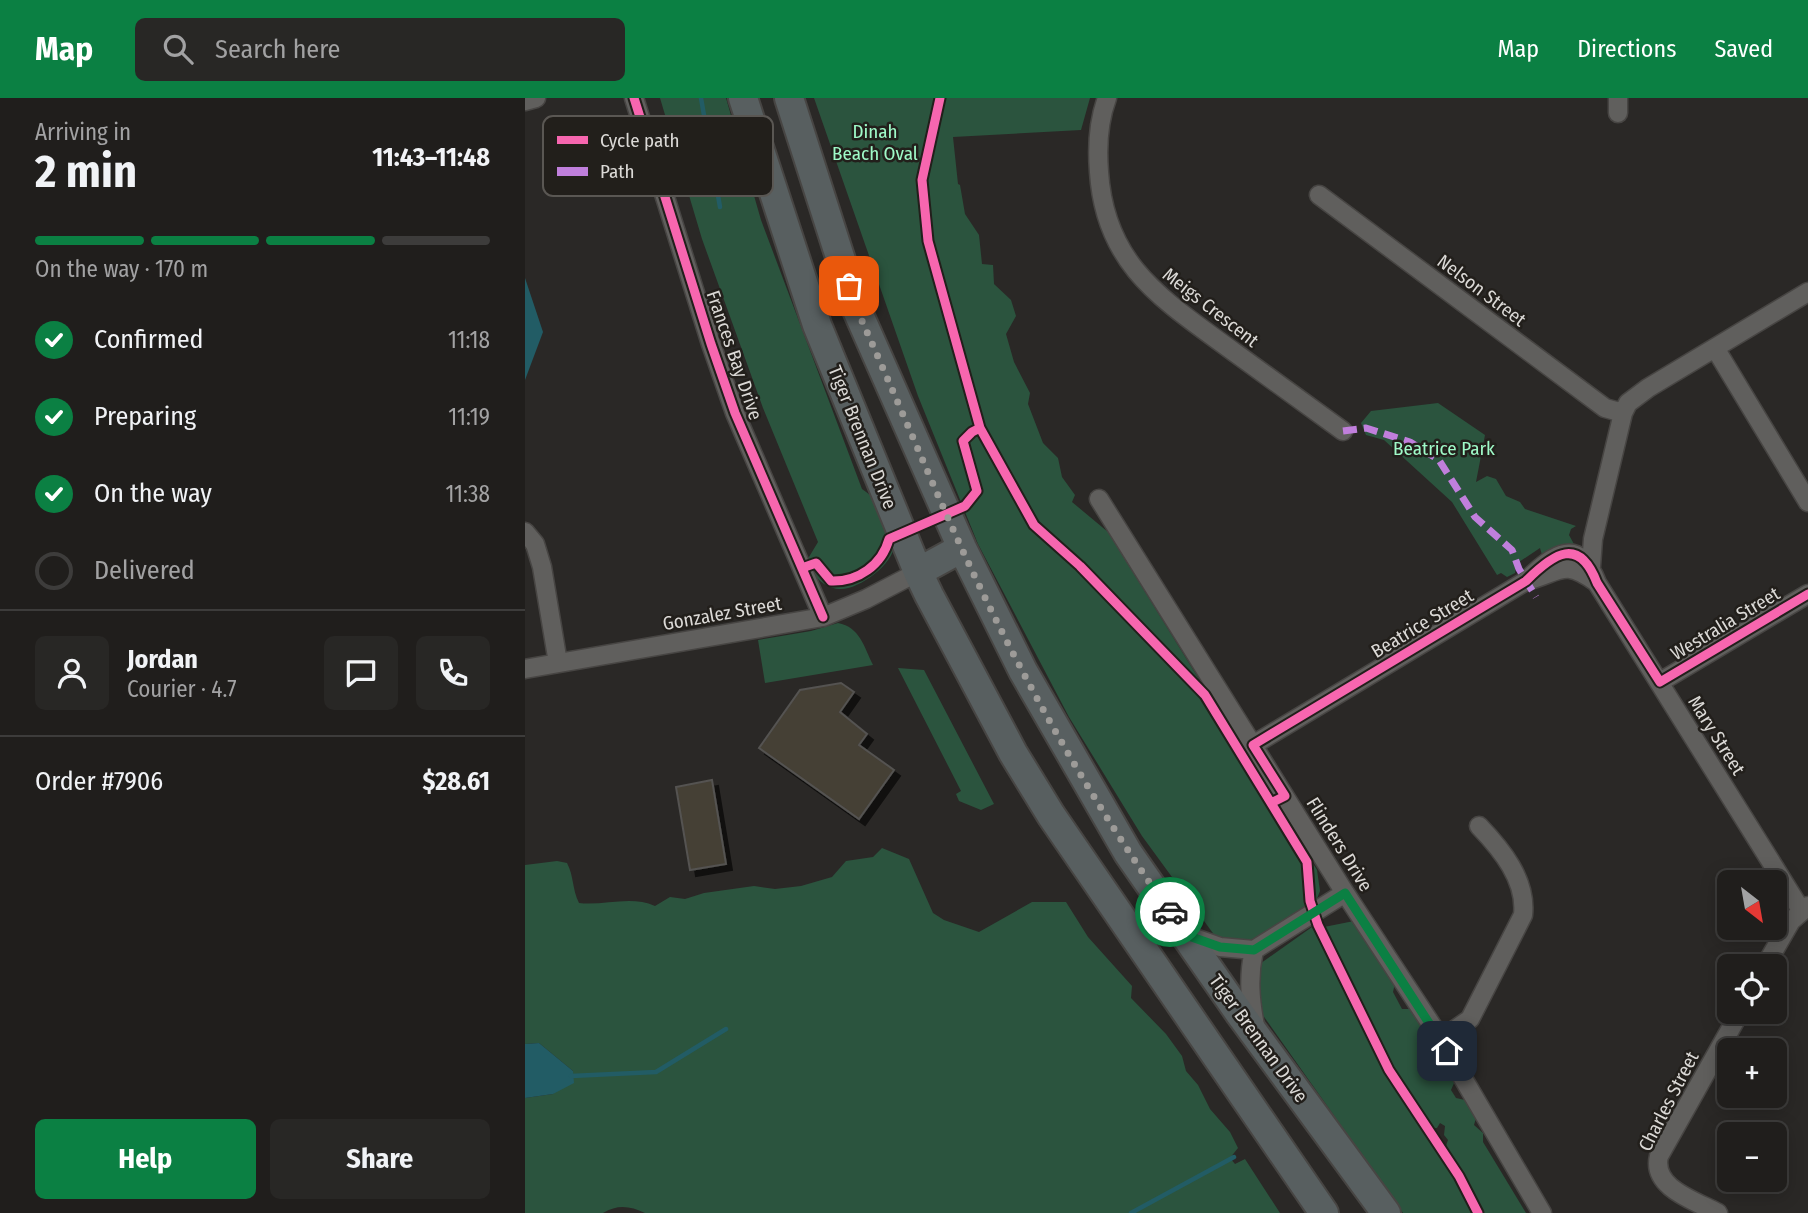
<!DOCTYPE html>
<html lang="en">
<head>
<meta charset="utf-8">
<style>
	:root { --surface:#201e1c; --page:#282725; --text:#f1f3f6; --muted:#a2a2a3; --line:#3d3c3b; --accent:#0b8043 }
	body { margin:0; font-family:"Fira Sans Condensed",sans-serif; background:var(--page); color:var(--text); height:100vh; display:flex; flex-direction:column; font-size:26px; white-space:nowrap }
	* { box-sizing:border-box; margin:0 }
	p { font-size:23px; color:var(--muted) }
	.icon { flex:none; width:38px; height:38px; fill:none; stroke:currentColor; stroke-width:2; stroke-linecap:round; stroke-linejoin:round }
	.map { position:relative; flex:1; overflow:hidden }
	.side { display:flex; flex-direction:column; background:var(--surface); width:525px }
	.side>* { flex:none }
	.needle { width:46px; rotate:149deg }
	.fabs { position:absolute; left:1192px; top:772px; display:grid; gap:14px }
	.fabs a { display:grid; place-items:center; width:70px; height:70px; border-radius:10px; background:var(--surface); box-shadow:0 4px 18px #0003,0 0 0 2px var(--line); font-size:35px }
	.pin { position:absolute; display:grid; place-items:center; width:60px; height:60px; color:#fff; margin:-30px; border-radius:14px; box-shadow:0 4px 10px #0006 }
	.courier { position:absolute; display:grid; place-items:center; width:70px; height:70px; margin:-35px; border:5px solid #0b8043; border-radius:50%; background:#fff; color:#222; box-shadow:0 2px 9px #0007 }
	.head em { font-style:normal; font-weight:700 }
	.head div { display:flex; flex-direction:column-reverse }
	.head { display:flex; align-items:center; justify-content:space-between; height:119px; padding:0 35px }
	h1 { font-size:46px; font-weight:700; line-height:52px }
	.bar { display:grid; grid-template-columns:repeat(4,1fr); gap:10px 7px; align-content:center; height:84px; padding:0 35px }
	.bar i { height:9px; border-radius:5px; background:var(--line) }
	.bar .on { background:var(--accent) }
	.bar p { grid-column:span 4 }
	.line { display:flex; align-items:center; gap:18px; padding:0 35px; border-top:2px solid var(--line) }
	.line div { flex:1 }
	.round { display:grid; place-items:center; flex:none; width:74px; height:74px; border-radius:10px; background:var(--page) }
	ol { padding:0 35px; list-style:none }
	li { display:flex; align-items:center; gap:21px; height:77px }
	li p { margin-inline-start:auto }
	li .icon { padding:7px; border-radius:50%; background:var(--accent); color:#fff; stroke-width:4 }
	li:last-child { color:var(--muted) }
	li i { width:38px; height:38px; border:4px solid var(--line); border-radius:50% }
	.primary-button { display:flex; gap:14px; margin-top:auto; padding:14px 35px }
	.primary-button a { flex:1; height:80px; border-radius:10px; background:var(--accent); color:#fff; font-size:28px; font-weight:700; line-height:80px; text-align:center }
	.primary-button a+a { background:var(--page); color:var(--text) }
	header { display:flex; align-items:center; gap:42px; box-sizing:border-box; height:98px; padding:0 35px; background:var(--accent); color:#fff }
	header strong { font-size:33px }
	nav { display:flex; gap:38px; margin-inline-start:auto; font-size:24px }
	.search { width:490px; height:63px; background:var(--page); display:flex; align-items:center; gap:18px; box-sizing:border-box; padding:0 24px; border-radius:10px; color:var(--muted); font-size:26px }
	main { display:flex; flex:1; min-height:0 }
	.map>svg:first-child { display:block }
</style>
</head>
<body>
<header>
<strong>Map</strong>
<div class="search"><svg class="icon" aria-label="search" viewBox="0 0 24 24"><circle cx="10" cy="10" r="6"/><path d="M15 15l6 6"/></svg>Search here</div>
<nav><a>Map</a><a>Directions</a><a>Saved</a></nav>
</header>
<main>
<section class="side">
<div class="head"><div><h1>2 min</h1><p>Arriving in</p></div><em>11:43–11:48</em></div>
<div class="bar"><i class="on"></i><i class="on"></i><i class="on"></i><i></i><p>On the way · 170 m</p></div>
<ol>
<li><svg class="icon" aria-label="check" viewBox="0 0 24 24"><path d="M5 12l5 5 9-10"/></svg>Confirmed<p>11:18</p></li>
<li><svg class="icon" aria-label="check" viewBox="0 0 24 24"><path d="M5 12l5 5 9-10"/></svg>Preparing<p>11:19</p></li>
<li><svg class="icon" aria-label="check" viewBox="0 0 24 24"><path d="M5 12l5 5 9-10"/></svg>On the way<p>11:38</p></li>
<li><i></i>Delivered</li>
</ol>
<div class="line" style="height:126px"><a class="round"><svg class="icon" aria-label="person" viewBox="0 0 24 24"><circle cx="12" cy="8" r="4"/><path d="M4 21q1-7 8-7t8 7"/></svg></a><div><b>Jordan</b><p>Courier · 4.7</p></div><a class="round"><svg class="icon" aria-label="chat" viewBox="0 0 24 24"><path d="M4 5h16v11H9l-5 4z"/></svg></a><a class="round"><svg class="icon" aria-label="phone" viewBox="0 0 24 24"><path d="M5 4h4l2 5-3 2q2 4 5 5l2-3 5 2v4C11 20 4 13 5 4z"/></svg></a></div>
<div class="line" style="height:91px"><div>Order #7906</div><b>$28.61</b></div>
<div class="primary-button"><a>Help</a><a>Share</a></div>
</section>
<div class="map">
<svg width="1283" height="1115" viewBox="0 0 1283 1115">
	<defs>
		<filter id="shadow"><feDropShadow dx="6" dy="6" stdDeviation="0" flood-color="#0009"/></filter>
	</defs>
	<rect width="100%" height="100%" fill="#2a2826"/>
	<path fill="#2b543e" d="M 135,0 L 201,0 L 236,122 L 337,391 C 353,402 354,408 362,426 C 364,431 369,440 369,446 C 370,466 332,493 314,491 C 299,490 287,477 281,464 L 293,444 L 238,310 L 177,141 Z
		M 289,0 L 565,0 L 556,32 L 428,39 L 433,86 L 435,87 L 440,116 L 454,137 L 457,166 L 468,167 L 469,186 L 486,202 L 491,218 L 481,236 L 489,264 L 505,295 L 503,306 L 518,345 L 533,360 L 537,379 L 550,397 L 547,404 L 583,434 L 792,772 L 795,793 L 791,803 L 725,846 L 700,844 L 690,838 L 617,738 L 544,619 L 453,446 L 393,298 Z
		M 913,305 L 960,337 L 951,384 L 962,378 L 971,381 L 981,398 L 995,404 L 1000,411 L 1051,428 L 1046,431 L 1044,437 L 1050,448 L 1032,457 L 1017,457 L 1015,450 L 991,466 L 990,475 L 982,479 L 976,475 L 972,477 L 927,404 L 859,342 L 841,337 L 836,325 L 846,313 Z
		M 313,525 C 335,529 339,549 348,567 L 240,585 L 233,542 L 286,533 Z
		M 373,570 L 399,572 L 469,706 L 456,712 L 434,703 L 431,696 L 436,693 Z
		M 357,750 L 384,761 L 408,815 L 419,822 L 454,834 L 507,804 L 541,804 L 563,839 L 607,888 L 606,900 L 641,936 L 657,958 L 661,973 L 673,987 L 685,1011 L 705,1034 L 713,1050 L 705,1060 L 710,1066 L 720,1061 L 755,1115 L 120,1115 C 105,1108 93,1106 78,1115 L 0,1115 L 0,1000 L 28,996 L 48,973 L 14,945 L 0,946 L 0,767 L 32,763 L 42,765 C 49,778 47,791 54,805 C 79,808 106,797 130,808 L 145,799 L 160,801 L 179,795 L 229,788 L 250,791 L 276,788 L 307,779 L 321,763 L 348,759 Z
		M 829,823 L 847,841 L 847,854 L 863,863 L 871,881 L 868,894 L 877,911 L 889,911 L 897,925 L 895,936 C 905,953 918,966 930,983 L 926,992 L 931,1000 L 940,1002 L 951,1020 L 949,1027 L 958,1035 L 958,1044 L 1001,1115 L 955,1115 L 931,1071 L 931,1064 C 921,1061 919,1051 923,1042 L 919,1037 L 920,1028 L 915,1025 L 912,1030 L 906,1030 L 893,1012 L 893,1007 L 889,1007 L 871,978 L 821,874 C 809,864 804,844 799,829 Z
		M 787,829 L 866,986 L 935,1088 L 949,1115 L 878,1115 L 737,916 L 731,891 L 732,868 Z"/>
	<path fill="#225c65" d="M 0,180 L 18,234 L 0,282 Z
		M 14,945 L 48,973 L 49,985 L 28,996 L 0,1000 L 0,946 Z"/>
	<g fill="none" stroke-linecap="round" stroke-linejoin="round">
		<path stroke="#225c65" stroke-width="4.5" d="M 176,0 L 195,109
			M 46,978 L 131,974 L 201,931
			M 606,1115 L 709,1059"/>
	</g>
	<path fill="#443f36" stroke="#545351" stroke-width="2" filter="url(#shadow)" d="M 316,585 L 329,594 L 315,614 L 342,636 L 334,647 L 369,672 L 334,721 L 234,650 L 275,592 Z
		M 187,682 L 201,766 L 165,772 L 151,689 Z"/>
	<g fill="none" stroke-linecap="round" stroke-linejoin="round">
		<defs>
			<path id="minor" d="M 109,0 L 186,246 L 210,315 L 298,519
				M 582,0 C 573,24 572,49 574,74 C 580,169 640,203 709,254 C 746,281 782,307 818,333
				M 0,3 L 11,0
				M 1093,15 L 1093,0
				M 794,97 L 1080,310 L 1098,315
				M 1190,250 L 1283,404
				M 574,401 L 820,795 L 908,929 L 1017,1115
				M 0,434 L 10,446 L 17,469 L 33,565
				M 1066,468 L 1068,441 L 1098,315 L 1103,305 L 1123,290 L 1283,194
				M 1001,483 C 1036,474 1038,460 1071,484
				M 0,571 L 298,519 L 341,501 L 393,474
				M 1135,584 L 1283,496
				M 728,647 L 1001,483 C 1029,455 1054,438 1072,485 L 1276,812
				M 661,837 L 695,849 L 729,852 L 820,795
				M 729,852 C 723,879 725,901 730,928
				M 1240,868 L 1266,823 L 1283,808
				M 915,942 L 945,921 L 998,817 C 1002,782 976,751 954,728
				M 1193,1115 C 1171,1103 1126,1090 1134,1058 L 1215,914"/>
			<path id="primary" d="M 218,0 L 292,227 L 393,474 L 404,497 L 488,655 L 526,717 L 799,1115
				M 264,0 L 332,212 L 437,450 L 498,573 L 603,755 L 715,916 L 861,1115
				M 393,474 L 437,450"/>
		</defs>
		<use href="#minor" stroke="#474543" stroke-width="21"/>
		<use href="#primary" stroke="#474543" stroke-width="32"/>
		<use href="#minor" stroke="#605f5d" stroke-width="18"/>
		<use href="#primary" stroke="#585f60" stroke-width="28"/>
		<path stroke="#c07fdc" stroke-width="7" stroke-dasharray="14 7" stroke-linecap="butt" d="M 818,333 L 841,330 L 885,344 L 914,362 L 950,419 L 987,452 L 994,471 L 1011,499"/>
		<defs>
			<path id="cycleway" d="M 109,0 L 186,246 L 210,315 L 298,519
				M 415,0 L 397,82 L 403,143 L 455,330 L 509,427 L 555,468 L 680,597 L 782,764 L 785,803 L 793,827 L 864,972 L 934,1078 L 953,1115
				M 277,470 L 291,465 L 306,483 C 333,484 357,467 364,441 L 440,408 L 452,393 L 438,343 L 447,334 L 455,330
				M 746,705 L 760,698 L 728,647 L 1001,483 C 1029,455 1054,438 1072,485 L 1135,584 L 1283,496"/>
		</defs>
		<use href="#cycleway" stroke="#221f1b" stroke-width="13"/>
		<use href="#cycleway" stroke="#f766af" stroke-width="9"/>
	</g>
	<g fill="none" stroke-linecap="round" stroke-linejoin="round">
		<path stroke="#9d9b98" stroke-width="7" stroke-dasharray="0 12.6" d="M 324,188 L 332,212 C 368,291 401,372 437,451 C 495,577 565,701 645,814"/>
		<path stroke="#0b8043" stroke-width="9" d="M 645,814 L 661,837 L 695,849 L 729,852 L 820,795 L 922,953"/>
	</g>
	<g text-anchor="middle" stroke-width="5" stroke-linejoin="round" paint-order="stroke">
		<g font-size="19" fill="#9ffac8" stroke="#221f1b">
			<text x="350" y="40">Dinah<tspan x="350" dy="22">Beach Oval</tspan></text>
			<text x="919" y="357">Beatrice Park</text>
		</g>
		<g font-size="19" fill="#dbd9d6" stroke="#221f1b">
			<text transform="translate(957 192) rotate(37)" y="7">Nelson Street</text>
			<text transform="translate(686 209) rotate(38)" y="7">Meigs Crescent</text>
			<text transform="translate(210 257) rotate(71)" y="7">Frances Bay Drive</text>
			<text transform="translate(338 339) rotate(68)" y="7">Tiger Brennan Drive</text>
			<text transform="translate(197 515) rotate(-10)" y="7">Gonzalez Street</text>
			<text transform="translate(897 525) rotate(-31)" y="7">Beatrice Street</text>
			<text transform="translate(1200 525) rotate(-31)" y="7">Westralia Street</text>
			<text transform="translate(1192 637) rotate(58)" y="7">Mary Street</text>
			<text transform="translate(815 746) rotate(58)" y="7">Flinders Drive</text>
			<text transform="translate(734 940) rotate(54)" y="7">Tiger Brennan Drive</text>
			<text transform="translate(1143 1003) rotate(-63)" y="7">Charles Street</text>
		</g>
	</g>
	<rect x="18" y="18" width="230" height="80" rx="10" fill="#221f1b" stroke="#5a5753" stroke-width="2"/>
	<rect x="32" y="38" width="31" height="8" fill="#f766af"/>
	<rect x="32" y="69" width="31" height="9" fill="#c07fdc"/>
	<g font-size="19" fill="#dbd9d6">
		<text x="75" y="49">Cycle path</text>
		<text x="75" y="80">Path</text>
	</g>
</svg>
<div class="fabs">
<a><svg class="needle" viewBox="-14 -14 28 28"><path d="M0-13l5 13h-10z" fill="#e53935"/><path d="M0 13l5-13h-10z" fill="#a2a2a3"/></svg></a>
<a><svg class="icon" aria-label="locate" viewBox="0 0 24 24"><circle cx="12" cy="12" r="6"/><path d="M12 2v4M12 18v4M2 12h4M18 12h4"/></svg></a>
<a>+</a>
<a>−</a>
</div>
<div class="pin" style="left:324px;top:188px;background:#ea580c"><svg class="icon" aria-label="bag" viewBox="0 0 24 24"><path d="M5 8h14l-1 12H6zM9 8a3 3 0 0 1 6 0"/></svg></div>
<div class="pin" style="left:922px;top:953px;background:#1f2937"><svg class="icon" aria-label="home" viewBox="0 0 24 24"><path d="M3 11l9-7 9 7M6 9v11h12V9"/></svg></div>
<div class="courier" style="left:645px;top:814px"><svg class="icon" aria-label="car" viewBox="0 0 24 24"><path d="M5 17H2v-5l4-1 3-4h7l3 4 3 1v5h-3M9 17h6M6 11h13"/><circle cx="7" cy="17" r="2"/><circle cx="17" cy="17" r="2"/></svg></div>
</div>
</main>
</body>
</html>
